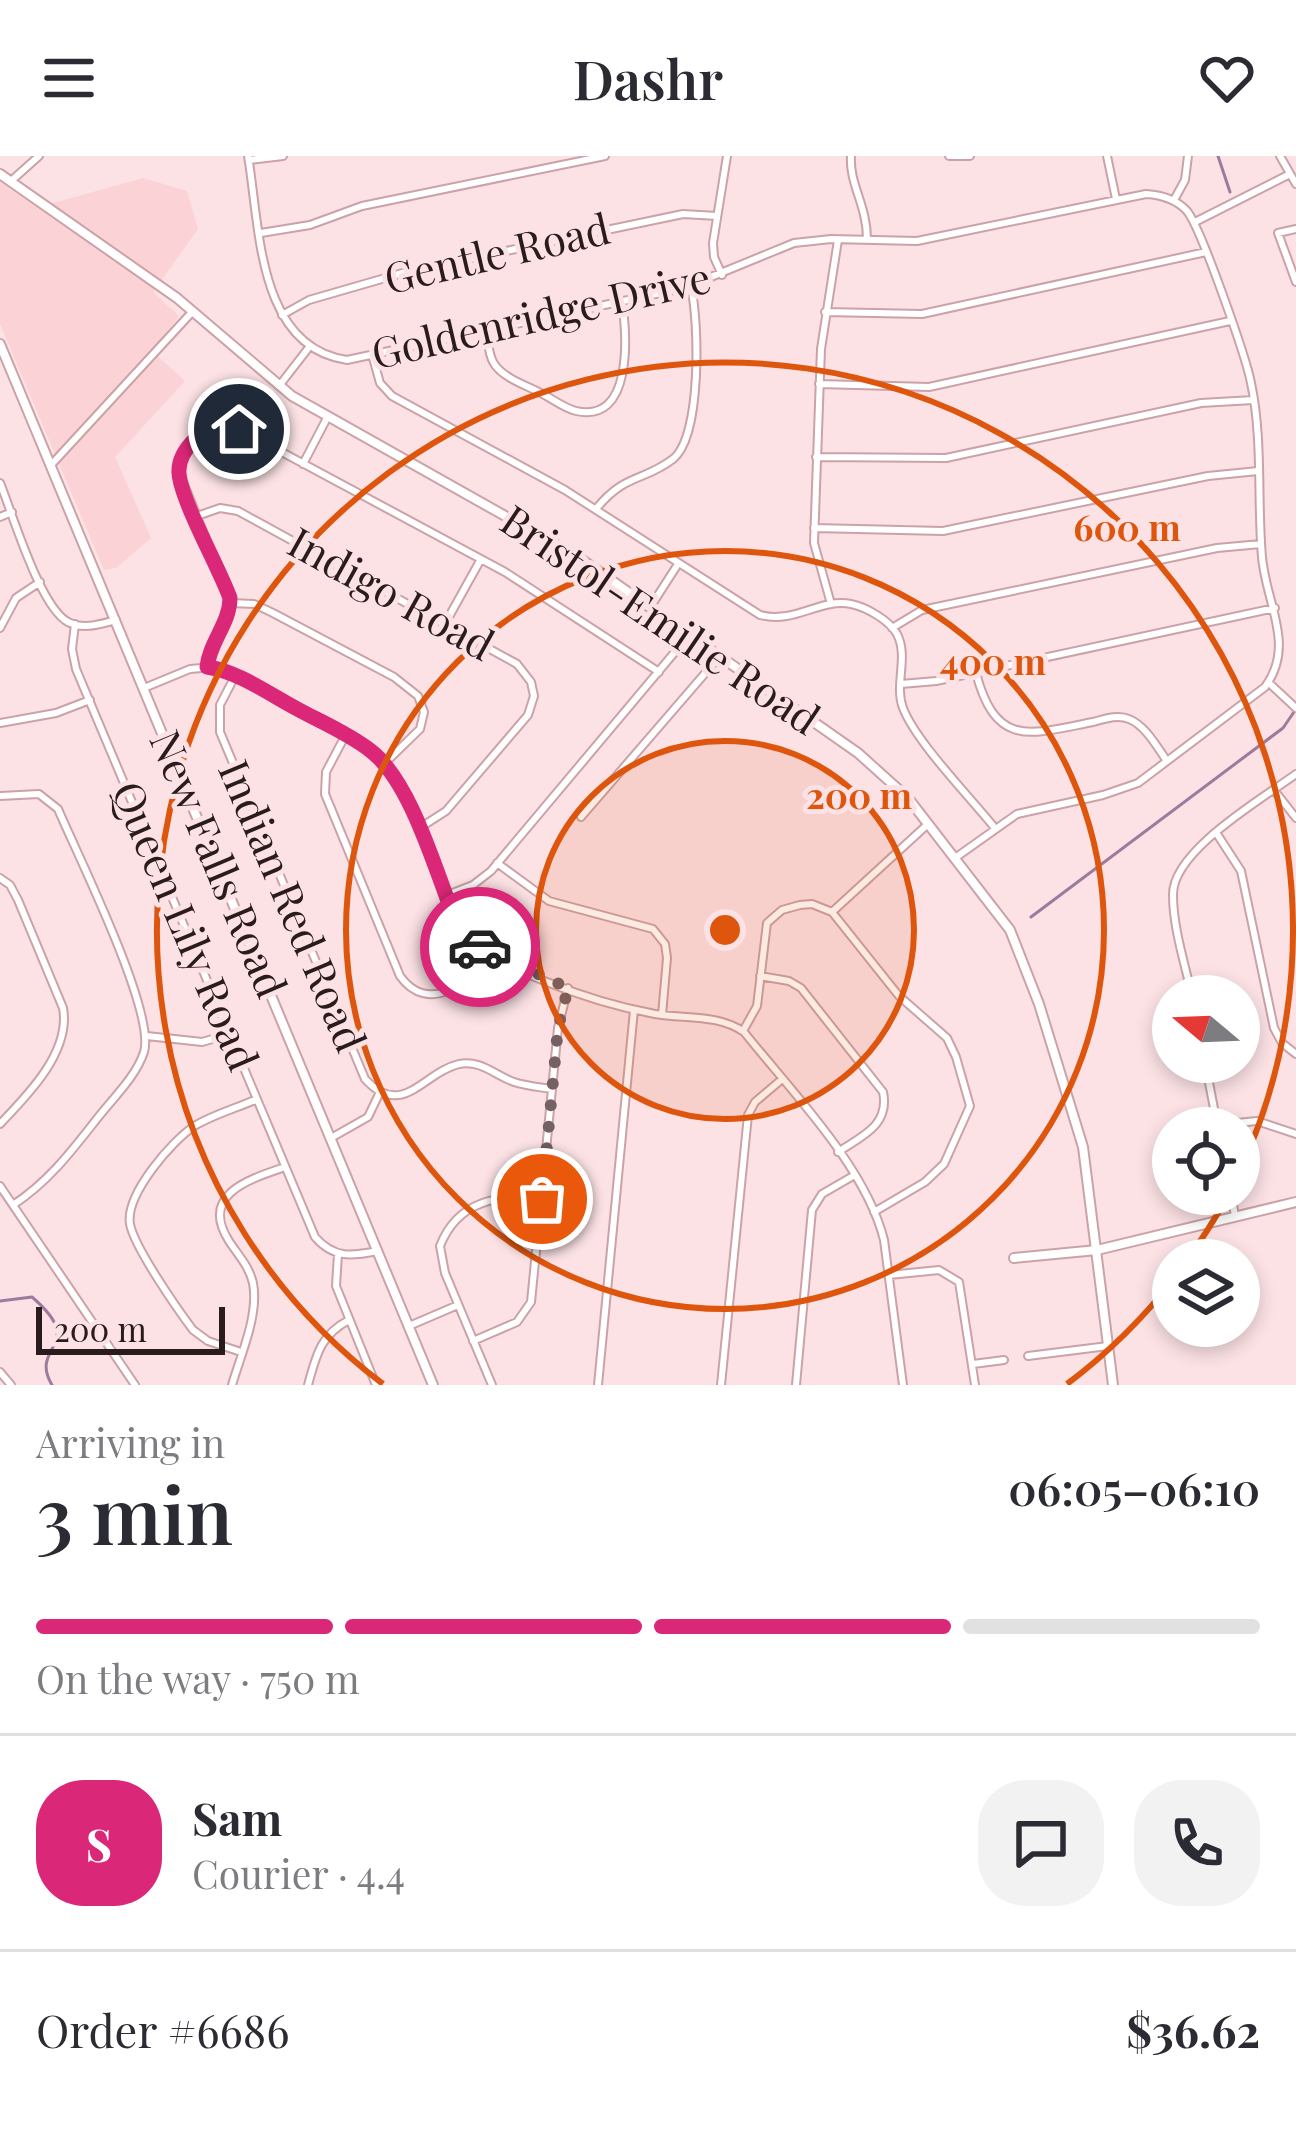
<!DOCTYPE html>
<html lang="en">
<head>
<meta charset="utf-8">
<style>
	:root { --surface:#fff; --page:#f2f2f3; --text:#2b2b33; --muted:#7c7c81; --line:#e1e1e2; --accent:#db2777 }
	body { margin:0; font-family:"Playfair Display",serif; background:var(--page); color:var(--text); height:100vh; display:flex; flex-direction:column; font-size:45px; white-space:nowrap }
	* { box-sizing:border-box; margin:0 }
	p { font-size:39px; color:var(--muted) }
	.icon { flex:none; width:66px; height:66px; fill:none; stroke:currentColor; stroke-width:2; stroke-linecap:round; stroke-linejoin:round }
	.map { position:relative; height:1229px; overflow:hidden }
	.sheet { display:flex; flex-direction:column; background:var(--surface); flex:1 }
	.sheet>* { flex:none }
	.needle { width:78px; rotate:289deg }
	.tools { position:absolute; left:1152px; top:819px; display:grid; gap:24px }
	.tools a { display:grid; place-items:center; width:108px; height:108px; border-radius:50%; background:var(--surface); box-shadow:0 6px 18px #0003; font-size:60px }
	.scale { position:absolute; left:36px; bottom:30px; width:189px; box-sizing:border-box; padding-left:12px; border:6px solid #2a1c1d; border-top:0; font-size:33px; line-height:42px; white-space:nowrap; color:#2a1c1d; -webkit-text-stroke:9px #fce2e5; paint-order:stroke }
	.pin { position:absolute; display:grid; place-items:center; width:102px; height:102px; color:#fff; margin:-51px; border:6px solid #fff; border-radius:50%; box-shadow:0 3px 12px #0007 }
	.courier { position:absolute; display:grid; place-items:center; width:120px; height:120px; margin:-60px; border:9px solid #db2777; border-radius:50%; background:#fff; color:#222; box-shadow:0 3px 15px #0007 }
	.overview em { font-style:normal; font-weight:600 }
	.overview div { display:flex; flex-direction:column-reverse }
	.overview { display:flex; align-items:center; justify-content:space-between; height:204px; padding:0 36px }
	h1 { font-size:78px; font-weight:600; line-height:90px }
	.bar { display:grid; grid-template-columns:repeat(4,1fr); gap:18px 12px; align-content:center; height:144px; padding:0 36px }
	.bar i { height:15px; border-radius:9px; background:var(--line) }
	.bar .current { background:var(--accent) }
	.bar p { grid-column:span 4 }
	.line { display:flex; align-items:center; gap:30px; padding:0 36px; border-top:3px solid var(--line) }
	.line div { flex:1 }
	.round { display:grid; place-items:center; flex:none; width:126px; height:126px; border-radius:48px; background:var(--page) }
	header { display:flex; justify-content:space-between; align-items:center; height:156px; padding:0 36px; background:var(--surface); font-size:54px; font-weight:600 }
	.map>svg:first-child { display:block }
</style>
</head>
<body>
<header><svg class="icon" aria-label="menu" viewBox="0 0 24 24"><path d="M4 6h16M4 12h16M4 18h16"/></svg>Dashr<svg class="icon" aria-label="heart" viewBox="0 0 24 24"><path d="M12 20l-8-8c-3-5 5-10 8-4 3-6 11-1 8 4z"/></svg></header>
<div class="map">
<svg width="1296" height="1229" viewBox="0 0 1296 1229">
	<rect width="100%" height="100%" fill="#fce2e5"/>
	<path fill="#fbd2d6" d="M 143,22 L 187,35 L 198,73 L 153,136 L 179,160 L 152,195 L 185,225 L 115,301 L 151,382 L 116,412 L 104,414 L 0,168 L 0,25 L 39,51 Z"/>
	<g fill="none" stroke-linecap="round" stroke-linejoin="round">
		<path stroke="#9e7a9c" stroke-width="3" d="M 1218,0 L 1230,36
			M 1031,761 L 1283,572 L 1294,556
			M 0,1145 L 32,1141 C 89,1190 28,1189 52,1229"/>
		<defs>
			<path id="street" d="M 248,0 C 260,70 257,191 347,204 L 684,132 L 794,87 L 831,83 L 917,85 L 1146,38 C 1162,39 1176,43 1187,55 C 1201,72 1246,201 1251,227 C 1263,283 1257,344 1262,401 C 1266,448 1296,489 1265,531 L 1138,627 L 1103,639 L 1017,658 L 955,702
				M 851,0 C 849,28 867,49 867,83
				M 949,0 L 970,0
				M 1107,0 L 1116,43
				M 1280,0 L 1296,28
				M 249,4 L 283,0
				M 11,25 L 39,0
				M 1174,44 L 1185,24 L 1188,0
				M 1195,66 L 1288,19
				M 1296,73 L 1278,77 L 1296,126
				M 261,77 L 310,69 L 362,50 L 605,0
				M 722,119 L 714,101 L 713,87 L 727,0
				M 825,156 L 922,158 L 1206,96
				M 282,159 L 309,144 L 406,116 L 683,58 L 717,60
				M 487,173 C 488,184 488,199 495,209 C 505,223 528,230 543,238 C 554,244 564,252 576,255 C 633,268 627,180 622,146
				M 373,202 L 380,227 L 392,240 L 565,334 L 760,459 C 796,468 819,442 851,448 C 866,451 889,464 897,478 C 909,501 894,529 903,552 C 916,586 970,641 994,671
				M 819,228 L 929,231 L 1230,165
				M 279,230 L 310,190
				M 816,301 L 946,302 L 1201,247 L 1253,244
				M 303,308 L 327,262
				M 51,309 L 193,155
				M 0,327 C 13,359 40,451 68,466 C 84,474 100,468 116,464
				M 596,353 C 625,317 643,326 673,303 C 702,280 699,165 691,131
				M 197,360 L 220,352 L 238,355 L 517,508 L 531,526 L 534,540 L 528,559 L 446,655 L 418,673
				M 0,361 L 12,356
				M 814,372 L 943,375 L 1208,320 L 1258,315
				M 231,447 L 254,448 L 273,457 L 394,521 L 418,540 L 424,556 L 420,573 L 384,608
				M 831,448 L 814,387 L 821,193 L 838,84
				M 651,450 L 678,408
				M 446,466 L 481,403
				M 75,468 L 72,493 L 76,513 L 315,1081 C 334,1103 352,1100 378,1095
				M 0,472 L 16,442 L 40,426
				M 892,472 L 922,454 L 1217,392 L 1261,388
				M 207,511 C 210,485 230,467 230,442 L 179,316 L 184,297 L 200,278 L 222,270 L 239,273 L 505,416 L 659,516
				M 976,517 C 996,593 1031,578 1093,566 C 1104,563 1118,558 1129,563 C 1146,570 1157,591 1167,605
				M 235,520 L 220,549 L 220,576 L 365,923 C 402,964 424,916 459,908 C 482,904 494,919 514,926 C 526,930 539,931 552,933
				M 1269,527 L 1296,552
				M 901,528 L 936,525 L 1275,452
				M 144,532 L 190,513 L 213,511 C 254,523 373,587 395,621 C 422,663 437,720 456,766 C 486,813 601,848 655,858 C 685,863 718,858 744,876 C 791,935 866,1011 884,1084 L 903,1229
				M 0,567 L 56,557 L 90,544
				M 345,580 L 326,616 L 325,638 L 400,820 C 428,859 471,828 487,795
				M 1274,634 L 1296,662
				M 0,640 L 39,638 L 58,653 C 77,698 156,856 144,896 C 136,921 112,943 96,964 C 70,997 48,1026 13,1049
				M 581,661 L 720,500
				M 1217,678 L 1241,715 L 1274,872 L 1282,887 L 1296,898
				M 497,707 L 549,745 L 653,773 L 665,788 L 667,802 L 662,859
				M 0,722 L 10,729 L 18,744 L 63,852 C 71,895 29,938 0,968
				M 445,740 L 473,729 L 491,715 L 690,478
				M 832,756 L 928,668
				M 760,820 L 789,825 L 801,832 L 883,936 C 890,969 862,980 838,996
				M 1192,840 C 1185,808 1173,772 1173,739 C 1172,695 1262,643 1296,618
				M 743,875 L 757,850 L 767,767 L 782,754 L 800,749 L 812,748 L 832,756 L 899,840 L 947,882 L 956,901 L 970,950 L 944,1008 L 925,1026 L 874,1056
				M 147,880 L 202,886 L 230,878
				M 1205,906 L 1217,968
				M 1217,969 L 1257,965 L 1296,978
				M 331,982 L 368,961 L 380,936
				M 0,1030 L 135,1229
				M 1231,1038 L 1235,1060
				M 338,1098 L 336,1130 L 376,1229
				M 889,1119 L 939,1114 L 959,1126 L 975,1229
				M 409,1170 L 458,1149
				M 473,1185 L 517,1166 L 531,1146 L 558,872 L 568,832
				M 241,1196 L 208,1185 L 193,1174 C 178,1154 134,1091 130,1068 C 125,1039 172,984 196,969 C 215,958 237,952 257,943
				M 1028,1200 L 1108,1190
				M 973,1208 L 1004,1204
				M 0,1216 L 11,1229
				M 232,1229 C 241,1198 259,1159 253,1127 C 249,1110 238,1099 229,1085 C 199,1038 250,1023 285,1011
				M 308,1229 C 316,1200 320,1179 349,1164
				M 492,1229 L 445,1117 L 440,1090 C 458,1044 499,1038 542,1043
				M 598,1229 L 634,854
				M 721,1229 L 748,959 L 755,946 L 781,924
				M 796,1229 L 812,1054 L 822,1038 L 853,1020"/>
			<path id="secondary" d="M 0,18 L 177,142 L 292,240 L 578,401 L 858,597 L 908,642 L 1010,774 L 1039,848 L 1083,991 L 1113,1229
				M 0,188 L 433,1229
				M 1014,1102 L 1097,1094 L 1296,1046"/>
		</defs>
		<use href="#street" stroke="#cba2a7" stroke-width="10"/>
		<use href="#secondary" stroke="#cba2a7" stroke-width="12"/>
		<use href="#street" stroke="#fff" stroke-width="6"/>
		<use href="#secondary" stroke="#fff" stroke-width="8"/>
	</g>
	<g fill="none" stroke-linecap="round" stroke-linejoin="round">
		<path stroke="#746163" stroke-width="12" stroke-dasharray="0 21.6" d="M 480,791 L 568,832 L 558,872 L 542,1043"/>
		<path stroke="#db2777" stroke-width="15" d="M 239,273 C 222,268 208,270 195,283 C 186,292 178,303 179,317 C 181,345 219,411 230,442 C 230,467 210,485 207,511 C 236,515 265,535 290,549 C 316,564 347,576 371,595 C 412,627 436,717 456,766 L 468,783 L 480,791"/>
	</g>
	<circle cx="725" cy="774" r="189" fill="#de560d" fill-opacity=".12"/>
	<g fill="none" stroke="#de560d" stroke-width="6">
		<circle cx="725" cy="774" r="189"/>
		<circle cx="725" cy="774" r="379"/>
		<path d="M1227 1041A568 568 0 0 1 1187 1104M1173 1124A568 568 0 0 1 1067 1228M383 1228A568 568 0 1 1 1240 1014"/>
	</g>
	<g text-anchor="middle" stroke-width="10" stroke-linejoin="round" paint-order="stroke">
		<g font-size="42" fill="#2a1c1d" stroke="#fce2e5">
			<text transform="translate(497 98) rotate(-13)" y="15">Gentle Road</text>
			<text transform="translate(541 160) rotate(-13)" y="15">Goldenridge Drive</text>
			<text transform="translate(391 438) rotate(29)" y="15">Indigo Road</text>
			<text transform="translate(660 464) rotate(34)" y="15">Bristol-Emilie Road</text>
			<text transform="translate(218 708) rotate(67)" y="15">New Falls Road</text>
			<text transform="translate(292 750) rotate(67)" y="15">Indian Red Road</text>
			<text transform="translate(185 770) rotate(67)" y="15">Queen Lily Road</text>
		</g>
	</g>
	<circle cx="725" cy="774" r="18" fill="#de560d" stroke="#fce2e5" stroke-width="6"/>
	<g font-size="36" text-anchor="middle" font-weight="bold" fill="#de560d" stroke="#fce2e5" stroke-width="10" stroke-linejoin="round" paint-order="stroke">
		<text x="1127" y="385">600 m</text>
		<text x="993" y="519">400 m</text>
		<text x="859" y="653">200 m</text>
	</g>
</svg>
<div class="tools">
<a><svg class="needle" viewBox="-14 -14 28 28"><path d="M0-13l5 13h-10z" fill="#e53935"/><path d="M0 13l5-13h-10z" fill="#7c7c81"/></svg></a>
<a><svg class="icon" aria-label="locate" viewBox="0 0 24 24"><circle cx="12" cy="12" r="6"/><path d="M12 2v4M12 18v4M2 12h4M18 12h4"/></svg></a>
<a><svg class="icon" aria-label="layers" viewBox="0 0 24 24"><path d="M12 4l9 5-9 5-9-5zM3 14l9 5 9-5"/></svg></a>
</div>
<div class="scale">200 m</div>
<div class="pin" style="left:542px;top:1043px;background:#ea580c"><svg class="icon" aria-label="bag" viewBox="0 0 24 24"><path d="M5 8h14l-1 12H6zM9 8a3 3 0 0 1 6 0"/></svg></div>
<div class="pin" style="left:239px;top:273px;background:#1f2937"><svg class="icon" aria-label="home" viewBox="0 0 24 24"><path d="M3 11l9-7 9 7M6 9v11h12V9"/></svg></div>
<div class="courier" style="left:480px;top:791px"><svg class="icon" aria-label="car" viewBox="0 0 24 24"><path d="M5 17H2v-5l4-1 3-4h7l3 4 3 1v5h-3M9 17h6M6 11h13"/><circle cx="7" cy="17" r="2"/><circle cx="17" cy="17" r="2"/></svg></div>
</div>
<section class="sheet">
<div class="overview"><div><h1>3 min</h1><p>Arriving in</p></div><em>06:05–06:10</em></div>
<div class="bar"><i class="current"></i><i class="current"></i><i class="current"></i><i></i><p>On the way · 750 m</p></div>
<div class="line" style="height:216px"><b class="round" style="background:var(--accent);color:#fff">S</b><div><b>Sam</b><p>Courier · 4.4</p></div><a class="round"><svg class="icon" aria-label="chat" viewBox="0 0 24 24"><path d="M4 5h16v11H9l-5 4z"/></svg></a><a class="round"><svg class="icon" aria-label="phone" viewBox="0 0 24 24"><path d="M5 4h4l2 5-3 2q2 4 5 5l2-3 5 2v4C11 20 4 13 5 4z"/></svg></a></div>
<div class="line" style="height:156px"><div>Order #6686</div><b>$36.62</b></div>
</section>
</body>
</html>
